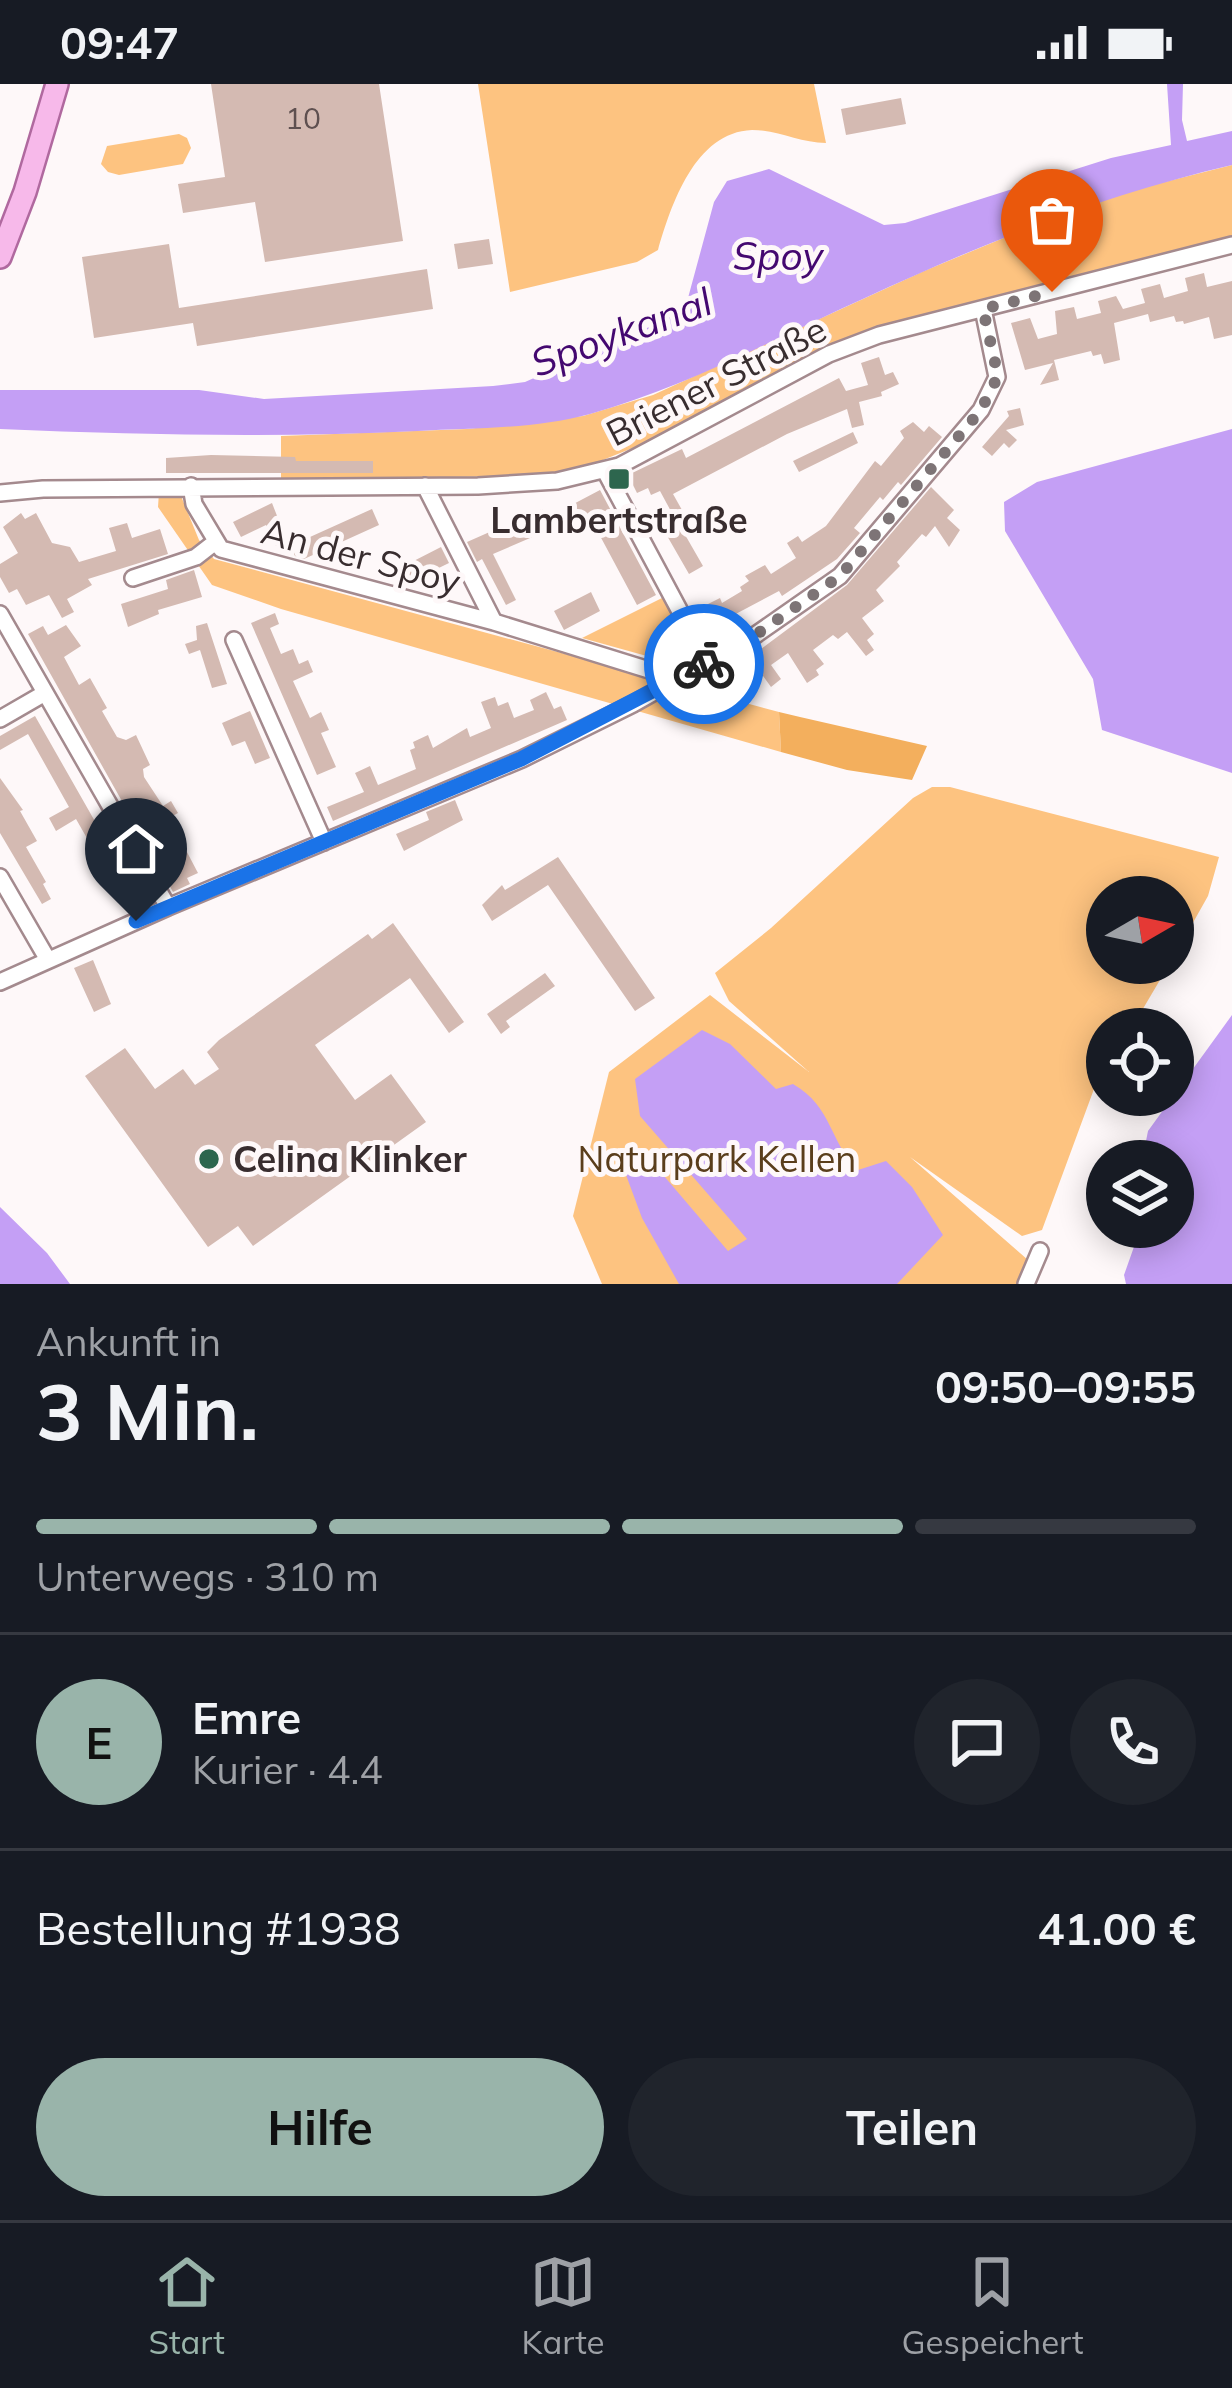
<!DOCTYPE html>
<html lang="de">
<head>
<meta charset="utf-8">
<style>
	:root { --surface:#171b24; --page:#20242c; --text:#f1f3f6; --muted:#9ea1a6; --line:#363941; --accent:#99b4aa }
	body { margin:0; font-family:Mulish,sans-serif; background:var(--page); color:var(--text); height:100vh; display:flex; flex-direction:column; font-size:45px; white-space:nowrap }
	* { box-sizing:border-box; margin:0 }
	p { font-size:39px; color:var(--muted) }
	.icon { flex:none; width:66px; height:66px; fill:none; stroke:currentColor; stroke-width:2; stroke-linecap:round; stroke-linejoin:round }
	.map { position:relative; height:1200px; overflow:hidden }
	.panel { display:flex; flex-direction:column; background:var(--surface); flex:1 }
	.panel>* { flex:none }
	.needle { width:78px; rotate:81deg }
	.controls { position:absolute; left:1086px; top:792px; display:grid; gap:24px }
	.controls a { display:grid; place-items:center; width:108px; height:108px; border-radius:50%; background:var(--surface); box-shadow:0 6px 30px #0003; font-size:60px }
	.pin { position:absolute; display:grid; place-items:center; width:102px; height:102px; color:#fff; margin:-123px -51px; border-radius:50% 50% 50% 0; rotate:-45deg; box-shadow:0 0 12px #0007 }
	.pin .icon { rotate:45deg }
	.courier { position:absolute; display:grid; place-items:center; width:120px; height:120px; margin:-60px; border:9px solid #1a73e8; border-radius:50%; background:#fff; color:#222; box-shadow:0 3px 15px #0007 }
	.head em { font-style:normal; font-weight:700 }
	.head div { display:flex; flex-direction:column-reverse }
	.head { display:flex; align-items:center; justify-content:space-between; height:204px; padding:0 36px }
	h1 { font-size:78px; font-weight:700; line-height:90px }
	.bar { display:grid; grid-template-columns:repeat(4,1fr); gap:18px 12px; align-content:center; height:144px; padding:0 36px }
	.bar i { height:15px; border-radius:9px; background:var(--line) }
	.bar .selected { background:var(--accent) }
	.bar p { grid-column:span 4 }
	.line { display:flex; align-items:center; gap:30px; padding:0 36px; border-top:3px solid var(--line) }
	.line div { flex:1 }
	.round { display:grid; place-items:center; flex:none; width:126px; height:126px; border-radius:63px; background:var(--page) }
	.action { display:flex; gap:24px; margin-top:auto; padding:24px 36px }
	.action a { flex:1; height:138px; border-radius:72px; background:var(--accent); color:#111; font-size:48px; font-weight:700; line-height:138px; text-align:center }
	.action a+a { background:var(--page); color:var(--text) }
	.status { display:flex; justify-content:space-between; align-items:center; height:84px; padding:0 60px; background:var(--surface); direction:ltr }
	.status svg { height:33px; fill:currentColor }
	.dock { display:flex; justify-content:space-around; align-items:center; height:168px; border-top:3px solid var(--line); background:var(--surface); font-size:33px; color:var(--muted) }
	.dock a { display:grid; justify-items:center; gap:6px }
	.dock .selected { color:var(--accent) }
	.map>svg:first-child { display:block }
</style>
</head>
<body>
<div class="status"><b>09:47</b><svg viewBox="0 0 49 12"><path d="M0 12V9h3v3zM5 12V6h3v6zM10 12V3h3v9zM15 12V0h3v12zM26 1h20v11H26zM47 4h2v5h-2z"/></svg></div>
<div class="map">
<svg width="1232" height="1200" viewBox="0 0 1232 1200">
	<rect width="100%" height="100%" fill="#fef8f9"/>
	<path fill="#fdc380" d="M 478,0 L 814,0 L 826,59 C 800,59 778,46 752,46 C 695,48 671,121 658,166 L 637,178 L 510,208 Z
		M 179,50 L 187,54 L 191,64 L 183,80 L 119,91 L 108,88 L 101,80 L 107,62 Z
		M 1232,81 L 1232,154 L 833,263 L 660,353 L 583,384 L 536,392 L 281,395 L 281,352 L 467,345 L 583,332 L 653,311 L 924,187 L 1059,131 L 1109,112 Z
		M 159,408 L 181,412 L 199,456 L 214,475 L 779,628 L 781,668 L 281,525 L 212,501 L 158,423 Z
		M 664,513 L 691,573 L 679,581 L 582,554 Z
		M 932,703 L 950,703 L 1219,773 L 1208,812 L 1173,874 L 1173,813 L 1107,813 L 1107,879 L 1170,879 L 1131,945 L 1107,945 L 1107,982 L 1094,1005 L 1042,1146 L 1022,1152 L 910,1073 L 1028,1176 L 1018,1200 L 602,1200 L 573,1132 L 609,988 L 710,911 L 809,988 L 729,917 L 715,889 L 771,844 L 913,714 Z"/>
	<path fill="#f3af5d" d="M 779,628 L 800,633 L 927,662 L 912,696 L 847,686 L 781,668 Z"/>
	<path fill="#c49ff5" d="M 1167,0 L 1183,0 L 1182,36 L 1187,57 L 1232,47 L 1232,81 C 1103,111 986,158 865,214 C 774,255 686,303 590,330 C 535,345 474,344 418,347 C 278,354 140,351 0,345 L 0,306 L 199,306 L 264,315 L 493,302 L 525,298 L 665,236 L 688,214 L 714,118 L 727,97 L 769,85 L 884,141 L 905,139 L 1111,74 L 1171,61 Z
		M 1232,345 L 1232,689 L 1102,646 L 1093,595 L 1005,447 L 1004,418 L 1037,398 Z
		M 1232,931 L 1232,1200 L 1126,1200 L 1124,1191 L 1141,1143 L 1173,1143 L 1173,1077 L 1142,1077 L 1148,1047 Z
		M 702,946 L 730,960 L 776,1005 L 793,1000 C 833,1023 829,1058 858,1086 L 886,1077 L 912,1103 L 943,1151 L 897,1200 L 679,1200 L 642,1134 L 626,1091 L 636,1084 L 658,1085 L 728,1167 L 747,1155 L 640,1032 L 635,995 Z
		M 0,1123 L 47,1169 L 70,1200 L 0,1200 Z"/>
	<path fill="#d4bab2" d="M 211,0 L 379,0 L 403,157 L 265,178 L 255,118 L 183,129 L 178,100 L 225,93 Z
		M 901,14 L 906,40 L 846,51 L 841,25 Z
		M 489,155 L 493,180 L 458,185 L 454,160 Z
		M 169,160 L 179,224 L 427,185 L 433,225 L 197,262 L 193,239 L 94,254 L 82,173 Z
		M 1204,189 L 1207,203 L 1232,197 L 1232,251 L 1214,255 L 1209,233 L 1184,240 L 1183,237 L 1176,238 L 1174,232 L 1150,238 L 1148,230 L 1114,239 L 1120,276 L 1104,280 L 1101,270 L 1093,272 L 1091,267 L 1054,276 L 1059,296 L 1040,301 L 1053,279 L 1025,286 L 1011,239 L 1030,234 L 1038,255 L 1057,250 L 1055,227 L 1074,223 L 1077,235 L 1101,229 L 1098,217 L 1116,212 L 1123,225 L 1145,219 L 1141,205 L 1160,200 L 1164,214 L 1188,207 L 1185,194 Z
		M 879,273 L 885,291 L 893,288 L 899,300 L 881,308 L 882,312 L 859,318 L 864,341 L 852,344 L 847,325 L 787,350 L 673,410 L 682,426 L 673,431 L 660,407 L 651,411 L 648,404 L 637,409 L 628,391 L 682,365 L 686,374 L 839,294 L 846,307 L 868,301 L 861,279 Z
		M 1020,324 L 1024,341 L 1006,346 L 1017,356 L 1009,364 L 1004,359 L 992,372 L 982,363 L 1009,332 L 1007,327 Z
		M 913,338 L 924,348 L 929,342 L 942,353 L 901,401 L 898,398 L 883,416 L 880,413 L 854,444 L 860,449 L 837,475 L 782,512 L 779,507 L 730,533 L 732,538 L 717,546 L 704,522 L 720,514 L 722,519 L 742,507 L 740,503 L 749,497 L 745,492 L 765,481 L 771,490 L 796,474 L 787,459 L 798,452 L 802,458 L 826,442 L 875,377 L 881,382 L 904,354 L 900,347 Z
		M 853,348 L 858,359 L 799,388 L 793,377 Z
		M 211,371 L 295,373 L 296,377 L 373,377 L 373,389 L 166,389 L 166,374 Z
		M 931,403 L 954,426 L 947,434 L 960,446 L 949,463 L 935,442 L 926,453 L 922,450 L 897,478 L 900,482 L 876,506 L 884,517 L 862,534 L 874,550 L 867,556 L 874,566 L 866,572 L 847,548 L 838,555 L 833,551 L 813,566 L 824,580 L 816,586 L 819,591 L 807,599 L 788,569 L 771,581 L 781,595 L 771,603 L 761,589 L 752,595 L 721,587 L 746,570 L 749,574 L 847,501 Z
		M 600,406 L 656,511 L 637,521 L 591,435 L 573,444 L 564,425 Z
		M 272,419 L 288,460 L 278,466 L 266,441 L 241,453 L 233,438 Z
		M 372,425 L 379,441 L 304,475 L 295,472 L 290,462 Z
		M 542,425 L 551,445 L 493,470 L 516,516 L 506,521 L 482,475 L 477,478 L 467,458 Z
		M 21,429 L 25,435 L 36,429 L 52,459 L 70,463 L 79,478 L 116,467 L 109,444 L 127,439 L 132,454 L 160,445 L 168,470 L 88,495 L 92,501 L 67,515 L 74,528 L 62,534 L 49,511 L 26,521 L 17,505 L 9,509 L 0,493 L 0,480 L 18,469 L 3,443 Z
		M 680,442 L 703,482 L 689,490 L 666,450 Z
		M 441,463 L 449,479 L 406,500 L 398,485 Z
		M 194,486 L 202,513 L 158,526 L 159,530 L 128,543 L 121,520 L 168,505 L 166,496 Z
		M 591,508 L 600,527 L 564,546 L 554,527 Z
		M 275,529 L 279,540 L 270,544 L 281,570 L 293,565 L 299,580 L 308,576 L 313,588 L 293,597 L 310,634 L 321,628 L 329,646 L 321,649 L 336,683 L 317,691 L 251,539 Z
		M 207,539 L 227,600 L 212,604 L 200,566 L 189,570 L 185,560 L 197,556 L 196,542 Z
		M 66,541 L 81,562 L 64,573 L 79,601 L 90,594 L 107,624 L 102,627 L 117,653 L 126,656 L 136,651 L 150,681 L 143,685 L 144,693 L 163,722 L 171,717 L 178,729 L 169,734 L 198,789 L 187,794 L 190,800 L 173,808 L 28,550 L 43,542 L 48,551 Z
		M 546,608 L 554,625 L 561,622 L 567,636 L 333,737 L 327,723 L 364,708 L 355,689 L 370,682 L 378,701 L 416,685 L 410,666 L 415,664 L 413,658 L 428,651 L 433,664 L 467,644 L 470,653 L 491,644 L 481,618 L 495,613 L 498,622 L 508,618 L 514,634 L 534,626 L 530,616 Z
		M 250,627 L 270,674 L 255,680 L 245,657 L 232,662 L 222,639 Z
		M 35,632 L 109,762 L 96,770 L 76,735 L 56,747 L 49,734 L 69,723 L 28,650 L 0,666 L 0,652 Z
		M 0,694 L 23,726 L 20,727 L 37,757 L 26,763 L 46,798 L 43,800 L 51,815 L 42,820 L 0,749 Z
		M 455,716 L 463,736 L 404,767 L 396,750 L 429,736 L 426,728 Z
		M 558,773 L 655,914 L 635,927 L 548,801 L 492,837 L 482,821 L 502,801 L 505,806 Z
		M 393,839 L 464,938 L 449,949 L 410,894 L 315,961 L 355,1016 L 391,990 L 426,1038 L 253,1162 L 238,1142 L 208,1163 L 85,992 L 125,964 L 155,1005 L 183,985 L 195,1001 L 219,985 L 207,968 L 219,956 L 368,850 L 372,855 Z
		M 93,876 L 111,920 L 94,928 L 74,884 Z
		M 545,889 L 555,902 L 506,937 L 510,943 L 501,950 L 487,930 Z"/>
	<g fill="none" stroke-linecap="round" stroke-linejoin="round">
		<defs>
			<path id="minor" d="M 605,387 L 707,578
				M 191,402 L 194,420 L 221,465 L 494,538
				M 425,402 L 494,538 L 678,595
				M 0,409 L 43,405 L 478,402 L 557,397 L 619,382 L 829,270 L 879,251 L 1232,161
				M 133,494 L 196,473 L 214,459
				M 0,530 L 168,823
				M 234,556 L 324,758
				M 0,635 L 45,609
				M 0,793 L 48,876
				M 0,898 L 168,823 L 522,675 L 633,620 L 754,552 L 840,492 L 981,326 L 997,293 L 983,225
				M 1026,1200 L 1040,1167"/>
			<path id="major" d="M 0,173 L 25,108 L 57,0"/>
		</defs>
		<use href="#minor" stroke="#a48a8e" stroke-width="20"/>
		<use href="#major" stroke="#b0699f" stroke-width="26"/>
		<use href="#minor" stroke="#fff" stroke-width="15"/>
		<use href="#major" stroke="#f7b9ea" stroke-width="21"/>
	</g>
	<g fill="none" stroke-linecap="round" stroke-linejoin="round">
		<path stroke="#7d7476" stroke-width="12" stroke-dasharray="0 21.6" d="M 704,580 L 754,552 L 840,492 L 981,326 L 998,292 L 983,225 L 1052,208"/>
		<path stroke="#1a73e8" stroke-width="15" d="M 136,837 L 521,675 L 704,580"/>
	</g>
	<g fill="#2d664e" stroke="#fef8f9" stroke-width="4.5">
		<rect x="607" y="383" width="24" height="24" rx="6"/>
		<circle cx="209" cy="1075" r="12"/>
	</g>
	<g text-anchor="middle" stroke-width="10" stroke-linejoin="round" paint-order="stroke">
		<g font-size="30" fill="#5f5050">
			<text x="303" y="45">10</text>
		</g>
		<g font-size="36" fill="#382d2f" stroke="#fef8f9">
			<text transform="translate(716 297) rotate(-27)" y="13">Briener Straße</text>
			<text transform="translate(361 472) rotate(15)" y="13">An der Spoy</text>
		</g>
		<g font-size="36" font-weight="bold" fill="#382d2f" stroke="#fef8f9">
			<text x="619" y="449">Lambertstraße</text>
			<text x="233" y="1088" text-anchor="start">Celina Klinker</text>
		</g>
		<g font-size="36" fill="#5a3e1c" stroke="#fef8f9">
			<text x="717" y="1088">Naturpark Kellen</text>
		</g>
		<g font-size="39" font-style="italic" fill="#440870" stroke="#fef8f9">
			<text x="778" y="186">Spoy</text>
			<text transform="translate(621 248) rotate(-20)" y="14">Spoykanal</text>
		</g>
	</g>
</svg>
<div class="controls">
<a><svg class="needle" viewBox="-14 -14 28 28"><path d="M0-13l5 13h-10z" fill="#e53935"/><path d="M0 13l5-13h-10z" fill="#9ea1a6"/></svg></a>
<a><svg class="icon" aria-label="locate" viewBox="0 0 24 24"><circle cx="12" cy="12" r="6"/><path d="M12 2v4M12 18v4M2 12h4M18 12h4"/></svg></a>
<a><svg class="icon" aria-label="layers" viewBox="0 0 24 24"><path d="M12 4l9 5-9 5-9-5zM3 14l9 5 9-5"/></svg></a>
</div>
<div class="pin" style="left:1052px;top:208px;background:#ea580c"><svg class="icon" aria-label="bag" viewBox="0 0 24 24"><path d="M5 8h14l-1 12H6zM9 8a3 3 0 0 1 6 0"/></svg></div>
<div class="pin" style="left:136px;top:837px;background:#1f2937"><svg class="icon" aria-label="home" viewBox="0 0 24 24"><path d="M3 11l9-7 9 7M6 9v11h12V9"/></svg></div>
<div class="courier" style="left:704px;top:580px"><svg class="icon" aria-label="bike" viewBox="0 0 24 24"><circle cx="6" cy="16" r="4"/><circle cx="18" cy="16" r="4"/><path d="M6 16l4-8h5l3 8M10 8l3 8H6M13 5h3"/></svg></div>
</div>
<section class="panel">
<div class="head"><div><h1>3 Min.</h1><p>Ankunft in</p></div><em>09:50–09:55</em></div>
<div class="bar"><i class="selected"></i><i class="selected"></i><i class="selected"></i><i></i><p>Unterwegs · 310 m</p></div>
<div class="line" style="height:216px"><b class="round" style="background:var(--accent);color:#111">E</b><div><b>Emre</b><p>Kurier · 4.4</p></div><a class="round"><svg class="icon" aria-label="chat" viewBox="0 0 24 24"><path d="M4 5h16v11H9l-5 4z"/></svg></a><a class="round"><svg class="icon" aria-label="phone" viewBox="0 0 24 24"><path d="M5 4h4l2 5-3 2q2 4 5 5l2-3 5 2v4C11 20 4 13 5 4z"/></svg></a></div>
<div class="line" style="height:156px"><div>Bestellung #1938</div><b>41.00 €</b></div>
<div class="action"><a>Hilfe</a><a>Teilen</a></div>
</section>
<nav class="dock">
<a class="selected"><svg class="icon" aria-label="home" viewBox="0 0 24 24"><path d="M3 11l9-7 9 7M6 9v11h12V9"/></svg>Start</a>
<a><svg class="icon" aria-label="map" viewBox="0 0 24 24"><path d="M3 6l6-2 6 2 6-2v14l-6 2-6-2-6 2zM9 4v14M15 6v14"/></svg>Karte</a>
<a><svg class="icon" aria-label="saved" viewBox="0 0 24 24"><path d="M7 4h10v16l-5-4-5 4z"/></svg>Gespeichert</a>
</nav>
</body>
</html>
